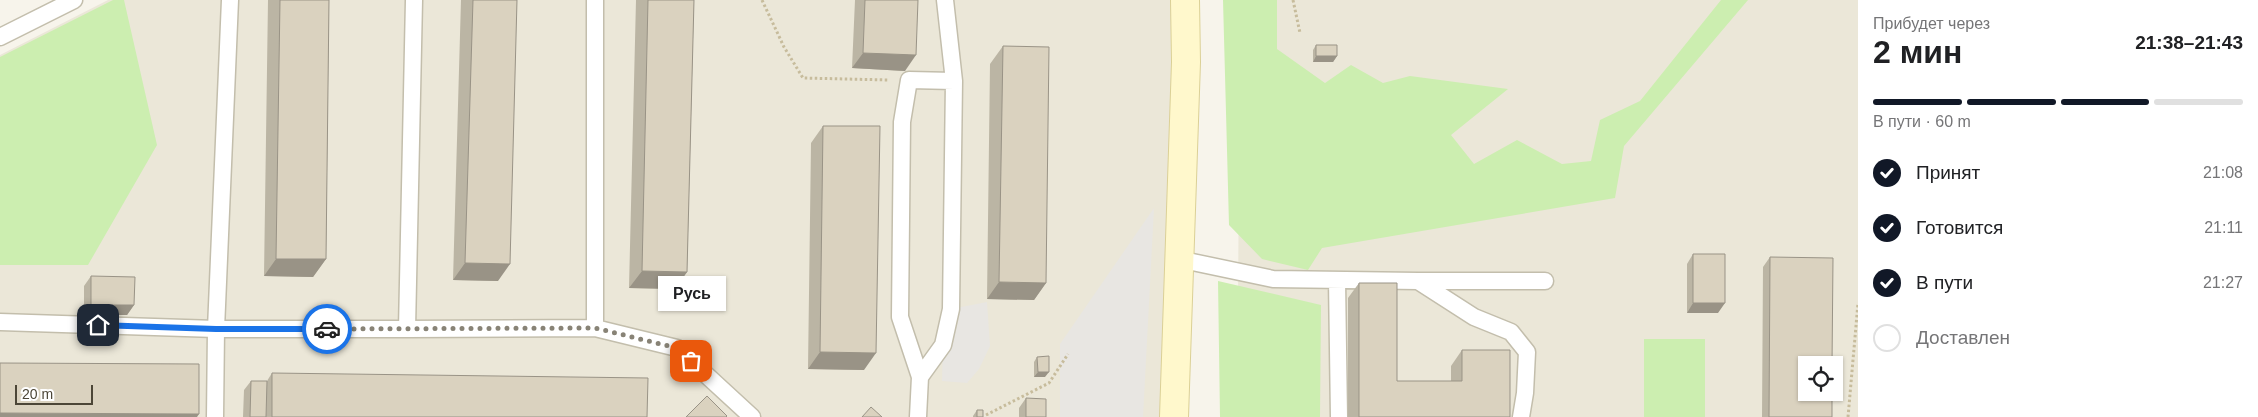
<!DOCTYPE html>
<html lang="ru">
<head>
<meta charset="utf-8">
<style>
	:root { --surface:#fff; --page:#f6f6f6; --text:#202124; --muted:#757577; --line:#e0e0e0; --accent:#111827 }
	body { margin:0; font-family:Arial,sans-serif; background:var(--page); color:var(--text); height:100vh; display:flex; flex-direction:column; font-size:19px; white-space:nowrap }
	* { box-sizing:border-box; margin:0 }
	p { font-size:16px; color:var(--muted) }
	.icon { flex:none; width:28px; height:28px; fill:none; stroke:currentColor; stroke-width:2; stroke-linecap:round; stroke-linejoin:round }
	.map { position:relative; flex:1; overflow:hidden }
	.panel { display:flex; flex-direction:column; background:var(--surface); width:400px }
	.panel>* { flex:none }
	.fabs { position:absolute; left:1798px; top:356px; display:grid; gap:10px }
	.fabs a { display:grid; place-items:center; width:45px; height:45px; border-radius:0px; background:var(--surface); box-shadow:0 1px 4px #0004; font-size:25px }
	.scale { position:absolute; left:15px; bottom:12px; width:78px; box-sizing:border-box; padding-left:5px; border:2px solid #4c4637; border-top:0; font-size:14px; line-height:18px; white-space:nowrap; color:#4c4637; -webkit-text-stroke:4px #fff; paint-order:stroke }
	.pin { position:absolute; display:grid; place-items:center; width:42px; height:42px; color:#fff; margin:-21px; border-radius:10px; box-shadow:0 2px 8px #0006 }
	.courier { position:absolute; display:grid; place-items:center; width:50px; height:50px; margin:-25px; border:4px solid #1a73e8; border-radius:50%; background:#fff; color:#222; box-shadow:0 1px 6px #0007 }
	.bubble { position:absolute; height:35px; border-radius:0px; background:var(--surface); box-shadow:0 1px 4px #0004; font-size:16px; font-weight:800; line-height:35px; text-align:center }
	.head em { font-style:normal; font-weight:800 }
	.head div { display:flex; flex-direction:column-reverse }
	.head { display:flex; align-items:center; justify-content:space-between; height:85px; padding:0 15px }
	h1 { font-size:32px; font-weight:800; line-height:38px }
	.bar { display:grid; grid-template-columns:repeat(4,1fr); gap:8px 5px; align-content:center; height:60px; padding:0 15px }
	.bar i { height:6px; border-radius:4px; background:var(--line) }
	.bar .current { background:var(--accent) }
	.bar p { grid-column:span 4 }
	ol { padding:0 15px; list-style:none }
	li { display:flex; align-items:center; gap:15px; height:55px }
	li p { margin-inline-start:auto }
	li .icon { padding:5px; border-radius:50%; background:var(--accent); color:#fff; stroke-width:4 }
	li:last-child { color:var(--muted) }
	li i { width:28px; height:28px; border:2px solid var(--line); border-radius:50% }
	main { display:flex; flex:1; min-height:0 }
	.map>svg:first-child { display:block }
</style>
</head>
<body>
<main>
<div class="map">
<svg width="1858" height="417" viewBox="0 0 1858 417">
	<rect width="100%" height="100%" fill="#f7f4eb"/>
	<path fill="#ebe7d8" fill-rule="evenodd" d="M 108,0 L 1170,0 L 1174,25 L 1163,417 L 0,417 L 0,55 Z
		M 1239,0 L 1858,0 L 1858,417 L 1237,417 L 1240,51 ZM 1806,365 L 1834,365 L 1834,392 L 1806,392 Z"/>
	<path fill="#cceeb0" d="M 113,0 L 124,0 L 157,145 L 88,265 L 0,265 L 0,57 Z
		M 1223,0 L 1277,0 L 1277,49 L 1325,83 L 1351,65 L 1383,83 L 1410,76 L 1508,89 L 1451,135 L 1474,164 L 1517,140 L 1562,164 L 1591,161 L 1600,120 L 1640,101 L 1721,0 L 1748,0 L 1624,146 L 1615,198 L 1322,248 L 1308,270 L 1262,259 L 1229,225 Z
		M 1218,281 L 1321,305 L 1320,417 L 1220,417 Z
		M 1644,339 L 1705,339 L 1705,417 L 1644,417 Z"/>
	<path fill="#e8e6e2" d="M 1154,208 L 1143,417 L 1060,417 L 1060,344 Z
		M 987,302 L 990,346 L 979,369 L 967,383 L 942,381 L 943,345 L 951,309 Z"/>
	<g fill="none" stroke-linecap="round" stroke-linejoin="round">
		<defs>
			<path id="service" d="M 414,0 L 407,329 L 595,328
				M 595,0 L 595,328 L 677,348 L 752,417
				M 0,37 L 74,0
				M 1178,259 L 1273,279 L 1418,281 L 1474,317 L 1511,332 L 1527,352 L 1525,393 L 1521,417
				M 1337,280 L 1339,417
				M 1418,281 L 1545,281
				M 0,322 L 216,329 L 407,329
				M 920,377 L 943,345 L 951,309 L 954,81 L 945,0
				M 215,417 L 216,329 L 230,0
				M 918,417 L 920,377 L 900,317 L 902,122 L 909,80 L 954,81"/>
			<path id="secondary" d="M 1174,417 L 1186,62 L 1185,0"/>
		</defs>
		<use href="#service" stroke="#c3beac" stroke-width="19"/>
		<use href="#secondary" stroke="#dbd096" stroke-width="30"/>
		<path stroke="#c7bc9c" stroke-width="3" stroke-dasharray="2.5 2.5" stroke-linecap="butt" d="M 762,0 L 784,47 L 803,78 L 889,80
			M 1293,0 L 1300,33
			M 986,415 L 1049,383 L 1068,354
			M 1848,417 L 1858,303"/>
		<use href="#service" stroke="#fff" stroke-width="16"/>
		<use href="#secondary" stroke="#fff8cc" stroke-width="28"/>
	</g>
	<path fill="#bbb5a4" d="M 268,0 L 329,0 L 326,259 L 313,277 L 264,276 Z
		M 461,0 L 517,0 L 498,281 L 453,280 Z
		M 636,0 L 694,0 L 687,272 L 675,289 L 629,288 Z
		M 855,0 L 918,0 L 905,71 L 852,68 Z
		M 1316,45 L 1337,56 L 1333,62 L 1313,62 L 1313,50 Z
		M 1003,46 L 1046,283 L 1034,300 L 987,299 L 990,64 Z
		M 823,126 L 864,370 L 808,369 L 811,143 Z
		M 1693,254 L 1718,313 L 1687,313 L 1687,264 Z
		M 1770,257 L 1832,417 L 1762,417 L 1763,267 Z
		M 91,276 L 134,305 L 127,315 L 84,315 L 84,286 Z
		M 1359,283 L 1397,381 L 1451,381 L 1451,366 L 1462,350 L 1510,417 L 1348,417 L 1348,298 Z
		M 1037,357 L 1045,377 L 1034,377 L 1034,362 Z
		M 272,373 L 647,417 L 243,417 L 244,390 L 251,381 L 267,381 Z
		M 1026,398 L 1046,417 L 1019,417 L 1019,408 Z
		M 977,410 L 983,417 L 973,417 L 973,416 Z"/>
	<path fill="#999386" d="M 863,53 L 916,55 L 905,71 L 852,68 Z
		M 1316,56 L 1337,56 L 1333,62 L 1313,62 Z
		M 276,259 L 326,259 L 313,277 L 264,276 Z
		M 465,263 L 510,264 L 498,281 L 453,280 Z
		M 642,271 L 687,272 L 675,289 L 629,288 Z
		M 999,282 L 1046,283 L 1034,300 L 987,299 Z
		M 1693,303 L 1725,303 L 1718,313 L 1687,313 Z
		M 91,305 L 134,305 L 127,315 L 84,315 Z
		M 820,352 L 876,353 L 864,370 L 808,369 Z
		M 1038,372 L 1049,372 L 1045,377 L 1034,377 Z
		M 0,413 L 199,414 L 197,417 L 0,417 Z"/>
	<path fill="#dad2bf" stroke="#999386" d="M 280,0 L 329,0 L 326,259 L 276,259 Z
		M 473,0 L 517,0 L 510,264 L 465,263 Z
		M 648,0 L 694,0 L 687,272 L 642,271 Z
		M 865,0 L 918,0 L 916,55 L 863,53 Z
		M 1316,45 L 1337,45 L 1337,56 L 1316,56 Z
		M 1003,46 L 1049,47 L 1046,283 L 999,282 Z
		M 823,126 L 880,126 L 876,353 L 820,352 Z
		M 1693,254 L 1725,254 L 1725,303 L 1693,303 Z
		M 1770,257 L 1833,258 L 1832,365 L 1806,365 L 1806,392 L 1832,392 L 1832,417 L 1769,417 Z
		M 91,276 L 135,277 L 134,305 L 91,305 Z
		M 1359,283 L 1397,283 L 1397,381 L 1462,381 L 1462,350 L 1510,350 L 1510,417 L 1359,417 Z
		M 1049,356 L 1049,372 L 1038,372 L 1037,357 Z
		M 0,363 L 199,364 L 199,414 L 0,413 Z
		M 272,373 L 648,378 L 647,417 L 272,417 Z
		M 251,381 L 267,381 L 266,417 L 250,417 Z
		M 707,396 L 727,416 L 726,417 L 686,417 Z
		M 1026,398 L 1046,399 L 1046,417 L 1026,417 Z
		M 871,407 L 882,417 L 862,417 Z
		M 977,410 L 983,410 L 983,417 L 977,417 Z"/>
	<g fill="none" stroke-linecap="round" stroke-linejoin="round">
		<path stroke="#888376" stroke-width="5" stroke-dasharray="0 9" d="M 327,329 L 595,328 L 677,348 L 691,361"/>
		<path stroke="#1a73e8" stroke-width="6" d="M 98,325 L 216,329 L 327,329"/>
	</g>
</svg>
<div class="fabs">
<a><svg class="icon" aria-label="locate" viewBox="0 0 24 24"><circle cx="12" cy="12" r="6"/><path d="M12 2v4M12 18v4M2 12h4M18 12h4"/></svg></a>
</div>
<div class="scale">20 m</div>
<div class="pin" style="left:691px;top:361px;background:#ea580c"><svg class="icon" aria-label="bag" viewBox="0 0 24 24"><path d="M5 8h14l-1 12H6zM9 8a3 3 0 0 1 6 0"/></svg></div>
<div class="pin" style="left:98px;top:325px;background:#1f2937"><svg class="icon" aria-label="home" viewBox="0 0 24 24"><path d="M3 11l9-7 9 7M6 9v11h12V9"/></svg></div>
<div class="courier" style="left:327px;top:329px"><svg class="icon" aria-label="car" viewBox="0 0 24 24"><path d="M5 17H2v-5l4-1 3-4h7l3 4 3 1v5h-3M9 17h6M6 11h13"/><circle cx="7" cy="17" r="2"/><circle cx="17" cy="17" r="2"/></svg></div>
<div class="bubble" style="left:658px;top:276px;width:68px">Русь</div>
</div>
<section class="panel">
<div class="head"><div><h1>2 мин</h1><p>Прибудет через</p></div><em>21:38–21:43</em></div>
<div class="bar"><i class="current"></i><i class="current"></i><i class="current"></i><i></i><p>В пути · 60 m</p></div>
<ol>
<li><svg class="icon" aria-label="check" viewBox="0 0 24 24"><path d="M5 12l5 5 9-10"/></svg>Принят<p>21:08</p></li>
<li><svg class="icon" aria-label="check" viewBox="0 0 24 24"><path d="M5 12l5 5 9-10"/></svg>Готовится<p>21:11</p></li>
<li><svg class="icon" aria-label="check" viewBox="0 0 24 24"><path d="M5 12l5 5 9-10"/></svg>В пути<p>21:27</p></li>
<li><i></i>Доставлен</li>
</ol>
</section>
</main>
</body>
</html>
